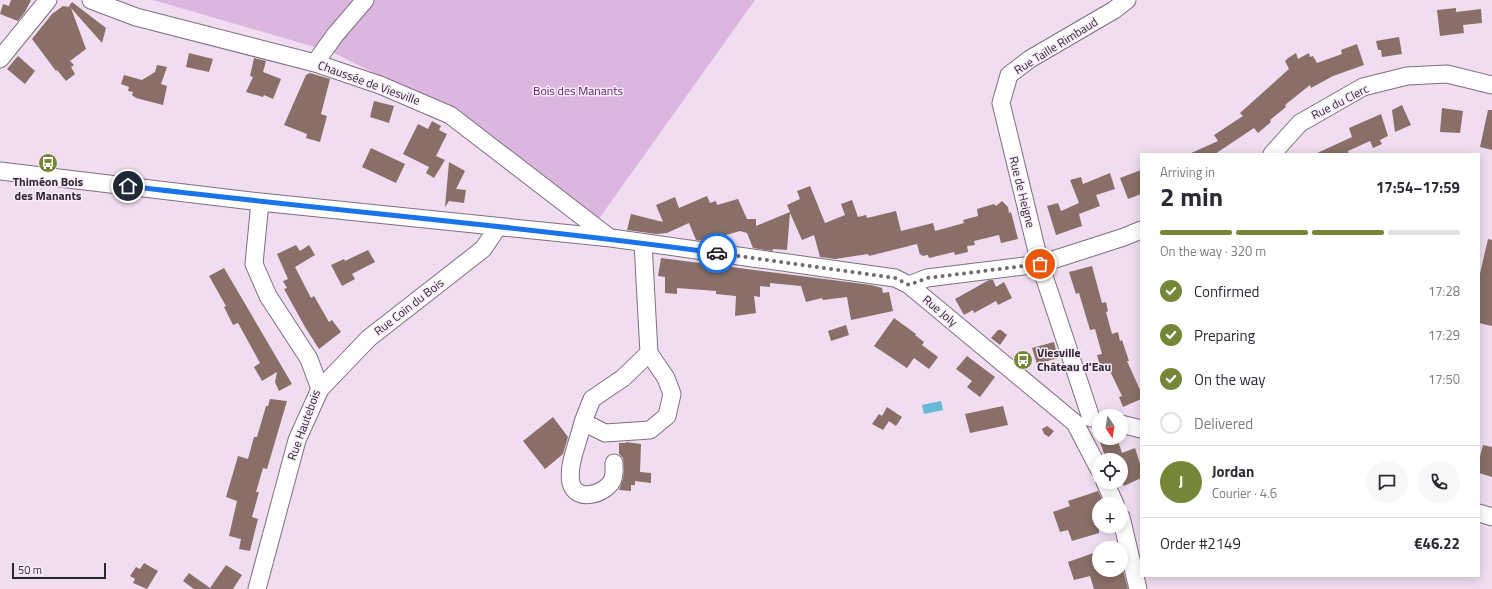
<!DOCTYPE html>
<html lang="en">
<head>
<meta charset="utf-8">
<style>
	:root { --surface:#fff; --page:#f7f7f7; --text:#2b2b33; --muted:#7c7c81; --line:#e1e1e2; --accent:#758636 }
	body { margin:0; font-family:"Titillium Web",sans-serif; background:var(--page); color:var(--text); height:100vh; display:flex; flex-direction:column; font-size:15px; white-space:nowrap }
	* { box-sizing:border-box; margin:0 }
	p { font-size:13px; color:var(--muted) }
	.icon { flex:none; width:22px; height:22px; fill:none; stroke:currentColor; stroke-width:2; stroke-linecap:round; stroke-linejoin:round }
	.map { position:relative; flex:1; overflow:hidden }
	.details { position:absolute; left:1140px; top:153px; width:340px; height:424px; display:flex; flex-direction:column; background:var(--surface); border-radius:0px; box-shadow:0 2px 10px #0003 }
	.details>* { flex:none }
	.needle { width:26px; rotate:168deg }
	.buttons { position:absolute; left:1092px; top:409px; display:grid; gap:8px }
	.buttons a { display:grid; place-items:center; width:36px; height:36px; border-radius:50%; background:var(--surface); box-shadow:0 2px 10px #0003; font-size:20px }
	.scale { position:absolute; left:12px; bottom:10px; width:94px; box-sizing:border-box; padding-left:4px; border:2px solid #2e272f; border-top:0; font-size:11px; line-height:14px; white-space:nowrap; color:#2e272f; -webkit-text-stroke:3px #fbecfd; paint-order:stroke }
	.pin { position:absolute; display:grid; place-items:center; width:34px; height:34px; color:#fff; margin:-17px; border:2px solid #fff; border-radius:50%; box-shadow:0 1px 4px #0007 }
	.courier { position:absolute; display:grid; place-items:center; width:40px; height:40px; margin:-20px; border:3px solid #1a73e8; border-radius:50%; background:#fff; color:#222; box-shadow:0 1px 5px #0007 }
	.overview em { font-style:normal; font-weight:700 }
	.overview div { display:flex; flex-direction:column-reverse }
	.overview { display:flex; align-items:center; justify-content:space-between; height:68px; padding:0 20px }
	h1 { font-size:26px; font-weight:700; line-height:30px }
	.bar { display:grid; grid-template-columns:repeat(4,1fr); gap:6px 4px; align-content:center; height:48px; padding:0 20px }
	.bar i { height:5px; border-radius:3px; background:var(--line) }
	.bar .active { background:var(--accent) }
	.bar p { grid-column:span 4 }
	.line { display:flex; align-items:center; gap:10px; padding:0 20px; border-top:1px solid var(--line) }
	.line div { flex:1 }
	.round { display:grid; place-items:center; flex:none; width:42px; height:42px; border-radius:21px; background:var(--page) }
	ol { padding:0 20px; list-style:none }
	li { display:flex; align-items:center; gap:12px; height:44px }
	li p { margin-inline-start:auto }
	li .icon { padding:4px; border-radius:50%; background:var(--accent); color:#fff; stroke-width:4 }
	li:last-child { color:var(--muted) }
	li i { width:22px; height:22px; border:2px solid var(--line); border-radius:50% }
	.map>svg:first-child { display:block }
</style>
</head>
<body>
<div class="map">
<svg width="1492" height="589" viewBox="0 0 1492 589">
	<rect width="100%" height="100%" fill="#f0ddf2"/>
	<path fill="#dbb6df" d="M 153,0 L 755,0 L 598,220 L 459,115 L 332,52 Z"/>
	<path fill="#62bad5" d="M 941,401 L 943,410 L 924,414 L 922,405 Z"/>
	<path fill="#896f67" d="M 11,0 L 31,0 L 25,12 L 18,21 L 0,14 L 3,4 L 9,6 Z
		M 72,2 L 106,28 L 102,43 L 71,8 L 86,49 L 70,61 L 74,65 L 71,67 L 75,74 L 66,81 L 57,70 L 56,71 L 32,39 L 52,14 L 63,6 L 70,7 L 69,6 Z
		M 1456,8 L 1456,12 L 1481,9 L 1482,23 L 1463,25 L 1464,33 L 1440,36 L 1437,10 Z
		M 1399,37 L 1402,54 L 1382,57 L 1381,50 L 1378,50 L 1376,41 Z
		M 1357,44 L 1364,65 L 1333,76 L 1311,88 L 1310,85 L 1285,105 L 1286,107 L 1270,120 L 1271,122 L 1258,133 L 1254,128 L 1215,154 L 1189,154 L 1218,141 L 1214,135 L 1243,116 L 1240,113 L 1289,69 L 1285,61 L 1288,58 L 1296,53 L 1298,59 L 1309,53 L 1310,57 L 1313,56 L 1317,63 L 1342,54 L 1341,50 Z
		M 189,53 L 213,59 L 209,72 L 186,67 Z
		M 18,56 L 35,71 L 25,84 L 7,69 Z
		M 254,58 L 266,61 L 263,72 L 281,79 L 273,99 L 264,95 L 263,97 L 246,92 L 253,77 L 250,76 Z
		M 157,65 L 167,67 L 161,84 L 167,86 L 163,105 L 136,98 L 132,95 L 133,92 L 128,91 L 129,87 L 121,84 L 124,75 L 142,80 L 155,72 Z
		M 310,73 L 330,79 L 321,114 L 327,116 L 320,142 L 306,138 L 307,134 L 284,125 L 306,75 Z
		M 374,101 L 394,106 L 389,123 L 370,117 Z
		M 1402,105 L 1411,125 L 1395,132 L 1392,110 Z
		M 1442,108 L 1463,111 L 1460,133 L 1440,132 Z
		M 1488,110 L 1492,110 L 1492,150 L 1480,147 Z
		M 1381,114 L 1388,136 L 1380,140 L 1382,144 L 1373,148 L 1370,141 L 1348,151 L 1349,154 L 1315,154 L 1352,137 L 1349,128 Z
		M 432,121 L 441,126 L 439,130 L 447,134 L 436,156 L 445,160 L 434,178 L 426,173 L 429,167 L 403,154 L 418,124 L 428,129 Z
		M 371,148 L 405,164 L 396,183 L 362,167 Z
		M 449,162 L 465,171 L 456,189 L 466,190 L 464,203 L 449,201 L 445,207 Z
		M 1141,170 L 1141,194 L 1128,199 L 1120,178 Z
		M 1110,173 L 1115,189 L 1096,195 L 1100,206 L 1079,214 L 1082,226 L 1056,235 L 1047,206 L 1058,203 L 1061,211 L 1079,203 L 1070,180 L 1081,177 L 1083,184 Z
		M 810,186 L 825,223 L 845,215 L 841,204 L 852,200 L 858,217 L 866,215 L 867,218 L 896,211 L 901,231 L 933,223 L 935,231 L 964,223 L 963,220 L 978,216 L 977,209 L 994,204 L 996,206 L 1002,201 L 1008,207 L 1009,213 L 1011,212 L 1018,239 L 1001,243 L 999,235 L 974,241 L 975,245 L 967,246 L 968,252 L 955,255 L 954,252 L 929,258 L 928,255 L 922,256 L 921,254 L 920,255 L 917,244 L 869,256 L 868,254 L 835,259 L 820,257 L 814,235 L 802,240 L 790,213 L 787,250 L 773,249 L 772,251 L 753,248 L 747,233 L 740,231 L 706,241 L 696,240 L 689,223 L 667,233 L 656,234 L 627,230 L 631,214 L 663,222 L 656,205 L 675,197 L 679,208 L 707,196 L 710,203 L 716,201 L 717,205 L 738,199 L 747,219 L 756,219 L 756,226 L 790,212 L 787,205 L 800,199 L 797,191 Z
		M 1488,239 L 1492,240 L 1492,326 L 1479,323 L 1479,278 Z
		M 296,245 L 300,251 L 309,245 L 315,255 L 295,267 L 311,298 L 314,296 L 329,322 L 332,320 L 341,332 L 319,349 L 305,327 L 284,289 L 287,288 L 283,281 L 288,279 L 277,254 Z
		M 368,250 L 375,262 L 352,274 L 355,279 L 342,286 L 331,265 L 344,259 L 345,261 Z
		M 661,258 L 871,285 L 882,288 L 883,293 L 889,292 L 893,311 L 851,320 L 847,297 L 823,300 L 822,298 L 806,302 L 801,286 L 770,283 L 770,287 L 760,286 L 760,297 L 754,296 L 756,313 L 735,316 L 736,296 L 716,294 L 716,291 L 677,288 L 677,294 L 665,293 L 665,277 L 658,276 Z
		M 1092,266 L 1102,303 L 1106,302 L 1108,311 L 1106,312 L 1112,334 L 1118,332 L 1120,341 L 1122,340 L 1129,361 L 1127,361 L 1141,392 L 1141,399 L 1123,407 L 1119,397 L 1122,396 L 1108,367 L 1101,369 L 1097,355 L 1102,354 L 1095,329 L 1090,330 L 1079,293 L 1076,294 L 1069,272 Z
		M 224,268 L 292,384 L 279,391 L 275,382 L 277,372 L 262,381 L 254,367 L 260,363 L 238,323 L 233,325 L 224,307 L 226,306 L 209,276 Z
		M 989,280 L 993,280 L 996,287 L 1004,282 L 1012,298 L 998,305 L 996,301 L 974,313 L 973,310 L 964,315 L 955,299 Z
		M 894,318 L 916,334 L 915,335 L 924,342 L 922,345 L 938,357 L 929,369 L 914,358 L 907,368 L 874,346 Z
		M 846,325 L 849,335 L 831,341 L 828,331 Z
		M 998,330 L 1001,330 L 1007,335 L 1000,345 L 991,338 Z
		M 1054,342 L 1058,358 L 1037,364 L 1032,348 Z
		M 967,356 L 995,377 L 980,397 L 967,387 L 972,381 L 956,369 Z
		M 270,399 L 287,401 L 267,469 L 263,468 L 256,492 L 259,492 L 252,517 L 258,519 L 250,551 L 239,549 L 241,539 L 229,536 L 237,501 L 226,497 L 238,456 L 248,459 L 254,437 L 257,437 L 266,406 L 268,406 Z
		M 1003,406 L 1008,425 L 970,433 L 965,414 Z
		M 887,407 L 902,417 L 896,426 L 889,421 L 883,430 L 872,424 L 879,414 L 882,416 Z
		M 553,417 L 568,437 L 563,454 L 545,469 L 523,441 Z
		M 1047,426 L 1054,431 L 1049,437 L 1044,434 L 1042,429 Z
		M 1111,438 L 1117,438 L 1122,453 L 1135,448 L 1141,467 L 1141,478 L 1124,486 L 1121,480 L 1121,460 L 1106,460 L 1100,442 Z
		M 626,442 L 641,444 L 640,472 L 651,473 L 651,483 L 635,481 L 635,485 L 631,485 L 631,491 L 619,490 L 623,479 L 624,470 L 623,458 L 619,454 L 619,443 L 626,443 Z
		M 1483,445 L 1492,447 L 1492,477 L 1479,473 L 1479,460 Z
		M 1098,491 L 1104,504 L 1099,504 L 1099,533 L 1072,541 L 1068,530 L 1060,532 L 1053,512 L 1070,506 L 1068,501 Z
		M 1099,551 L 1099,570 L 1123,570 L 1128,589 L 1094,589 L 1090,576 L 1074,580 L 1068,562 Z
		M 144,563 L 158,571 L 147,589 L 133,583 L 135,579 L 130,576 L 136,567 L 140,569 Z
		M 226,565 L 242,575 L 233,589 L 194,589 L 183,581 L 189,573 L 210,588 Z"/>
	<g fill="none" stroke-linecap="round" stroke-linejoin="round">
		<defs>
			<path id="minor" d="M 91,0 L 136,17 L 315,63 L 380,85 L 450,115 L 610,238
				M 0,59 L 48,0
				M 315,63 L 335,35 L 365,0
				M 1272,154 L 1300,123 L 1363,87 L 1407,76 L 1447,74 L 1492,85
				M 0,171 L 260,202 L 611,238 L 895,278 L 909,285 L 1075,423 L 1099,469
				M 260,202 L 254,264 L 268,296 L 309,359 L 320,389
				M 643,243 L 649,353 L 623,378 L 592,399 L 583,422 L 605,433 L 650,430 L 667,416 L 672,394 L 666,378 L 649,353
				M 909,285 L 927,278 L 1040,264 L 1124,237 L 1141,230
				M 1091,418 L 1040,264 L 1001,103 L 1009,75 L 1030,59 L 1114,10 L 1127,0
				M 583,422 C 579,441 567,465 571,483 C 576,503 605,494 612,481 C 615,475 614,469 614,463
				M 1121,424 L 1141,429
				M 1105,482 L 1115,504
				M 1479,513 L 1492,517
				M 1121,517 L 1138,589
				M 257,589 L 297,440 L 320,389 L 369,338 L 483,249 L 498,227"/>
		</defs>
		<use href="#minor" stroke="#7e6e80" stroke-width="19"/>
		<use href="#minor" stroke="#fff" stroke-width="17"/>
	</g>
	<g fill="none" stroke-linecap="round" stroke-linejoin="round">
		<path stroke="#726773" stroke-width="4" stroke-dasharray="0 7.2" d="M 717,253 L 895,278 L 909,285 L 927,278 L 1040,264"/>
		<path stroke="#1a73e8" stroke-width="5" d="M 128,186 C 324,210 522,226 717,253"/>
	</g>
	<defs>
		<symbol id="bus-disc" viewBox="-11 -11 22 22"><circle r="9.5" fill="#758636" stroke="#fbecfd"/><path d="M-5-6H5V4H4V6H2V4H-2V6H-4V4H-5ZM-3.5-4V0h7V-4ZM-3.5 1.2v1.5H-2V1.2ZM2 1.2v1.5H3.5V1.2Z" fill="#fff"/></symbol>
	</defs>
	<g fill-rule="evenodd">
		<use href="#bus-disc" x="37" y="152" width="22" height="22"/>
		<use href="#bus-disc" x="1012" y="349" width="22" height="22"/>
	</g>
	<g text-anchor="middle" stroke-width="3" stroke-linejoin="round" paint-order="stroke">
		<g font-size="12" fill="#2e272f" stroke="#fbecfd">
			<text transform="translate(1056 46) rotate(-32)" y="4">Rue Taille Rimbaud</text>
			<text transform="translate(369 83) rotate(20)" y="4">Chaussée de Viesville</text>
			<text transform="translate(1340 102) rotate(-27)" y="4">Rue du Clerc</text>
			<text transform="translate(1022 192) rotate(76)" y="4">Rue de Heigne</text>
			<text transform="translate(409 307) rotate(-38)" y="4">Rue Coin du Bois</text>
			<text transform="translate(940 311) rotate(40)" y="4">Rue Joly</text>
			<text transform="translate(304 425) rotate(-70)" y="4">Rue Hautebois</text>
		</g>
		<g font-size="12" fill="#602667" stroke="#fbecfd">
			<text x="578" y="95">Bois des Manants</text>
		</g>
		<g font-size="12" font-weight="bold" fill="#2e272f" stroke="#fbecfd">
			<text x="48" y="186">Thiméon Bois<tspan x="48" dy="14">des Manants</tspan></text>
			<text x="1037" y="357" text-anchor="start">Viesville<tspan x="1037" dy="14">Château d'Eau</tspan></text>
		</g>
	</g>
</svg>
<div class="buttons">
<a><svg class="needle" viewBox="-14 -14 28 28"><path d="M0-13l5 13h-10z" fill="#e53935"/><path d="M0 13l5-13h-10z" fill="#7c7c81"/></svg></a>
<a><svg class="icon" aria-label="locate" viewBox="0 0 24 24"><circle cx="12" cy="12" r="6"/><path d="M12 2v4M12 18v4M2 12h4M18 12h4"/></svg></a>
<a>+</a>
<a>−</a>
</div>
<div class="scale">50 m</div>
<div class="pin" style="left:1040px;top:264px;background:#ea580c"><svg class="icon" aria-label="bag" viewBox="0 0 24 24"><path d="M5 8h14l-1 12H6zM9 8a3 3 0 0 1 6 0"/></svg></div>
<div class="pin" style="left:128px;top:186px;background:#1f2937"><svg class="icon" aria-label="home" viewBox="0 0 24 24"><path d="M3 11l9-7 9 7M6 9v11h12V9"/></svg></div>
<div class="courier" style="left:717px;top:253px"><svg class="icon" aria-label="car" viewBox="0 0 24 24"><path d="M5 17H2v-5l4-1 3-4h7l3 4 3 1v5h-3M9 17h6M6 11h13"/><circle cx="7" cy="17" r="2"/><circle cx="17" cy="17" r="2"/></svg></div>
<section class="details">
<div class="overview"><div><h1>2 min</h1><p>Arriving in</p></div><em>17:54–17:59</em></div>
<div class="bar"><i class="active"></i><i class="active"></i><i class="active"></i><i></i><p>On the way · 320 m</p></div>
<ol>
<li><svg class="icon" aria-label="check" viewBox="0 0 24 24"><path d="M5 12l5 5 9-10"/></svg>Confirmed<p>17:28</p></li>
<li><svg class="icon" aria-label="check" viewBox="0 0 24 24"><path d="M5 12l5 5 9-10"/></svg>Preparing<p>17:29</p></li>
<li><svg class="icon" aria-label="check" viewBox="0 0 24 24"><path d="M5 12l5 5 9-10"/></svg>On the way<p>17:50</p></li>
<li><i></i>Delivered</li>
</ol>
<div class="line" style="height:72px"><b class="round" style="background:var(--accent);color:#fff">J</b><div><b>Jordan</b><p>Courier · 4.6</p></div><a class="round"><svg class="icon" aria-label="chat" viewBox="0 0 24 24"><path d="M4 5h16v11H9l-5 4z"/></svg></a><a class="round"><svg class="icon" aria-label="phone" viewBox="0 0 24 24"><path d="M5 4h4l2 5-3 2q2 4 5 5l2-3 5 2v4C11 20 4 13 5 4z"/></svg></a></div>
<div class="line" style="height:52px"><div>Order #2149</div><b>€46.22</b></div>
</section>
</div>
</body>
</html>
